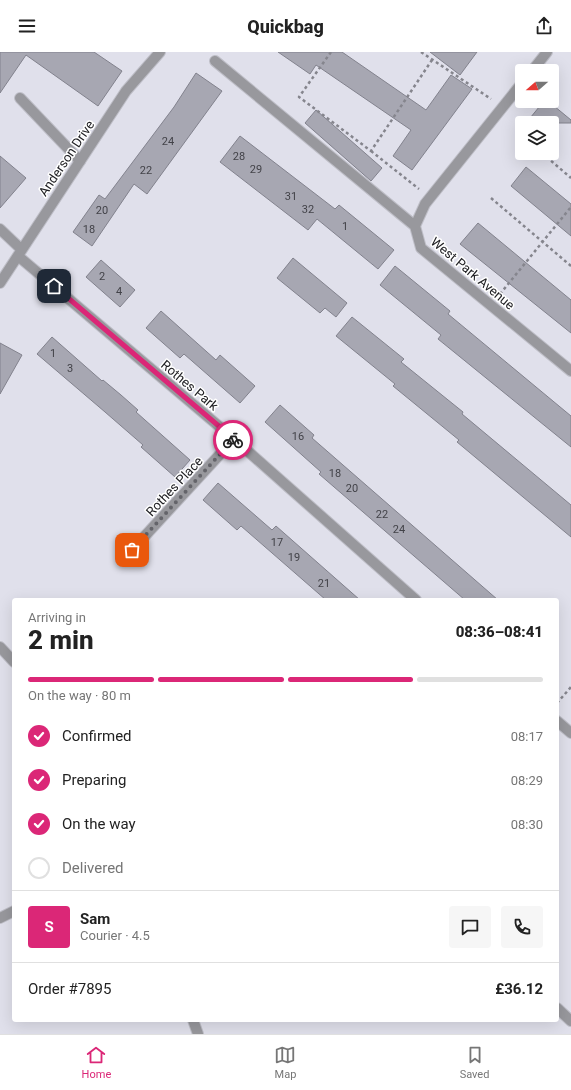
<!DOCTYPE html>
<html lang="en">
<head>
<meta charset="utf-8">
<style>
	:root { --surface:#fff; --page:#f6f6f6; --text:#222; --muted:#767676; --line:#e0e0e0; --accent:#db2777 }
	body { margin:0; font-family:Roboto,sans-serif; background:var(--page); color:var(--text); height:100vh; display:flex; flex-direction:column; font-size:15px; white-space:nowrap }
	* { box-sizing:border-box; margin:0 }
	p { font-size:13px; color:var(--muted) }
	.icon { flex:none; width:22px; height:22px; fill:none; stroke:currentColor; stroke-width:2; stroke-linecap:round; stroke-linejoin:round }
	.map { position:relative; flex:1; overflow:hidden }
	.details { position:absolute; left:12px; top:546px; width:547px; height:424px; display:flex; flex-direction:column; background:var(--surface); border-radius:4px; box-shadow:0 4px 16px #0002 }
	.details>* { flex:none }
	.needle { width:26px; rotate:250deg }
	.tools { position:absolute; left:515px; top:12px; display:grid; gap:8px }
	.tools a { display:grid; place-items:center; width:44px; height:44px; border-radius:4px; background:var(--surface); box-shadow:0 4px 16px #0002; font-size:20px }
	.pin { position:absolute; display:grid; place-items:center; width:34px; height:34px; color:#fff; margin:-17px; border-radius:8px; box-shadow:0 2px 6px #0006 }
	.courier { position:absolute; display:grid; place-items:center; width:40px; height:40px; margin:-20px; border:3px solid #db2777; border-radius:50%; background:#fff; color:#222; box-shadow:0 1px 5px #0007 }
	.head em { font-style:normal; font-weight:800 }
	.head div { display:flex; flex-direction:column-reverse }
	.head { display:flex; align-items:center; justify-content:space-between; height:68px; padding:0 16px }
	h1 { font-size:26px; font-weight:800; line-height:30px }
	.bar { display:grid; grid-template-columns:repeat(4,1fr); gap:6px 4px; align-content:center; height:48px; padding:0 16px }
	.bar i { height:5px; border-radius:3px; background:var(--line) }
	.bar .on { background:var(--accent) }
	.bar p { grid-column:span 4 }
	.line { display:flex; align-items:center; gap:10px; padding:0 16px; border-top:1px solid var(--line) }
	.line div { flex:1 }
	.round { display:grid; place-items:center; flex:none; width:42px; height:42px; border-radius:4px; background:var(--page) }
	ol { padding:0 16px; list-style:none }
	li { display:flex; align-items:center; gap:12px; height:44px }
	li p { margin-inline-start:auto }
	li .icon { padding:4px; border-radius:50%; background:var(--accent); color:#fff; stroke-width:4 }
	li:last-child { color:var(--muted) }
	li i { width:22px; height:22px; border:2px solid var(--line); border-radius:50% }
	header { display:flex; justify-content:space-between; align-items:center; height:52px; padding:0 16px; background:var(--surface); font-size:18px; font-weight:800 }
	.tab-bar { display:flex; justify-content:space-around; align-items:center; height:56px; border-top:1px solid var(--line); background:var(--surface); font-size:11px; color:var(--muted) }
	.tab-bar a { display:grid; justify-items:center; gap:2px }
	.tab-bar .on { color:var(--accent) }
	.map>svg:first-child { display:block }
</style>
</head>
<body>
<header><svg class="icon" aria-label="menu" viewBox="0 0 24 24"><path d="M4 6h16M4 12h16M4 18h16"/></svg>Quickbag<svg class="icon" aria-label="share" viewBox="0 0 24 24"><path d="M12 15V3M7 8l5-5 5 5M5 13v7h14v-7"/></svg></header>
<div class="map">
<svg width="571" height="982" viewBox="0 0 571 982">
	<rect width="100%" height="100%" fill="#e0e0eb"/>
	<path fill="#a7a7b2" stroke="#82828d" d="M 0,0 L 94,0 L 122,19 L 98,54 L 26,3 L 0,41 Z
		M 278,0 L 342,0 L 426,58 L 451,23 L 472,37 L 412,118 L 393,104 L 411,78 L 316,13 L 310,22 Z
		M 430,0 L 477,0 L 460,23 Z
		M 196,21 L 222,39 L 147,142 L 134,132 L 92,194 L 73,180 L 99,143 L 105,147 L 174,55 Z
		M 544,49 L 548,49 L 571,68 L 571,71 L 526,71 Z
		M 316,58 L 382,116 L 371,129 L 305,71 Z
		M 240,84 L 335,157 L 339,153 L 394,198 L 378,217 L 317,167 L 308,178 L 220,110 Z
		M 0,104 L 26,126 L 0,156 Z
		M 526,115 L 571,152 L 571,184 L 511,134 Z
		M 478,171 L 571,248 L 571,281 L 460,192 Z
		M 293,206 L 347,251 L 336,265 L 325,256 L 320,261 L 277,226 Z
		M 101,208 L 135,238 L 120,255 L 86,225 Z
		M 395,214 L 450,259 L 448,262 L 571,364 L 571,395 L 438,287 L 441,283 L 380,233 Z
		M 161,259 L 216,308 L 220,303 L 255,334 L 240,351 L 184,302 L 180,306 L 146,276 Z
		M 352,265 L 404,307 L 401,310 L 463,360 L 462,362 L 571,453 L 571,485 L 457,390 L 459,388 L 393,334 L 395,332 L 336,284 Z
		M 52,285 L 102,329 L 103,328 L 121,343 L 138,358 L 136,360 L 190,408 L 175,425 L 141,395 L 143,393 L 105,360 L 37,302 Z
		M 0,291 L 22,303 L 0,342 Z
		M 280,353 L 314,383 L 312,386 L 498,548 L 465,548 L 319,422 L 321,420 L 265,370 Z
		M 218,431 L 272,478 L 276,474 L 360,548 L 326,548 L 241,474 L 237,478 L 203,448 Z"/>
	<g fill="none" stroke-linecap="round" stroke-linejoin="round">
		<defs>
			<path id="lane" d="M 20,46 L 80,109
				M 557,669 L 571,681"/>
			<path id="street" d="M 215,9 L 415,174
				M 532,19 L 547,0
				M 522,31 L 425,152 L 415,174 L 421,196 L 571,319
				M 0,177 L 21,197
				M 18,204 L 234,387 L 416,548
				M 0,231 L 126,39 L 160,0
				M 132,498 L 234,387
				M 0,595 L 14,610
				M 0,866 L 14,859
				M 557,956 L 571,969
				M 193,968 L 198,982"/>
		</defs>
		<use href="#lane" stroke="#bebec7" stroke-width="12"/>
		<use href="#street" stroke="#bebec7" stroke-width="12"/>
		<path stroke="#85858d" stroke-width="2.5" stroke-dasharray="3 3" stroke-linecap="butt" d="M 331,0 L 299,45 L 371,99 L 432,8
			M 421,0 L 491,47
			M 371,99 L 419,137
			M 542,101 L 571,126
			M 491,146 L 571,214
			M 500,242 L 571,155
			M 557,651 L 571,635"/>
		<use href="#lane" stroke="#98989d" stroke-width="10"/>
		<use href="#street" stroke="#98989d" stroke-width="10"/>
	</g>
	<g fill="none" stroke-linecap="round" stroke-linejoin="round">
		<path stroke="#64646a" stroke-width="4" stroke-dasharray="0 7.2" d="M 132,498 L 233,388"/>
		<path stroke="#db2777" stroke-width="5" d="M 54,234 L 234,387 L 233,388"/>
	</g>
	<g text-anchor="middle" stroke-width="3" stroke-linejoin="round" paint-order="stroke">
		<g font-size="11" fill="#424248">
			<text x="168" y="93">24</text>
			<text x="239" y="108">28</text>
			<text x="256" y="121">29</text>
			<text x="146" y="122">22</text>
			<text x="291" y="148">31</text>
			<text x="308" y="161">32</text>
			<text x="102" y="162">20</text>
			<text x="345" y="178">1</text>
			<text x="89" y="181">18</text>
			<text x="102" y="228">2</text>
			<text x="119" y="243">4</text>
			<text x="53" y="305">1</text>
			<text x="70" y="320">3</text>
			<text x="298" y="388">16</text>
			<text x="335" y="425">18</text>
			<text x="352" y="440">20</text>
			<text x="382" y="466">22</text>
			<text x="399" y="481">24</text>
			<text x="277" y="494">17</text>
			<text x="294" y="509">19</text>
			<text x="324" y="535">21</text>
		</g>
		<g font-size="13" fill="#212125" stroke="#fff">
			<text transform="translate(66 106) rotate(-56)" y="5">Anderson Drive</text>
			<text transform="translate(473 221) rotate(40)" y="5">West Park Avenue</text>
			<text transform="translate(190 333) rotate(40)" y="5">Rothes Park</text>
			<text transform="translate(174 434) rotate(-47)" y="5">Rothes Place</text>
		</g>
	</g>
</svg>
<div class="tools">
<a><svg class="needle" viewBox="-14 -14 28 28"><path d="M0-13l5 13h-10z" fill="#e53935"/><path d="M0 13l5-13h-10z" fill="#767676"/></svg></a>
<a><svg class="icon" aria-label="layers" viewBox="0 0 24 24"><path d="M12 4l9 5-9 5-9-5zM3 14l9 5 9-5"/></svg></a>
</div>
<div class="pin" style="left:132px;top:498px;background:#ea580c"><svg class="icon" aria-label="bag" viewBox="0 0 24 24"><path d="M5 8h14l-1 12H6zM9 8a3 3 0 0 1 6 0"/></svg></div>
<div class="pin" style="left:54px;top:234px;background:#1f2937"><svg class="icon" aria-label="home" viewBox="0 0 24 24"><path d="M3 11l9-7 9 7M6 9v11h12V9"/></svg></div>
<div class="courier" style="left:233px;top:388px"><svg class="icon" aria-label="bike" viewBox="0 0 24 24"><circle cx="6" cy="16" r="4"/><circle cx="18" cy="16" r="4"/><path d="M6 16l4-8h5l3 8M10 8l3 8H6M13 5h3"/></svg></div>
<section class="details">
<div class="head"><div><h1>2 min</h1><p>Arriving in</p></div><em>08:36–08:41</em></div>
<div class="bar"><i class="on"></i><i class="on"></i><i class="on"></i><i></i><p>On the way · 80 m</p></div>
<ol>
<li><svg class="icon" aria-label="check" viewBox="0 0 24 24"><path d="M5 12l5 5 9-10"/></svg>Confirmed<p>08:17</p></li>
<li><svg class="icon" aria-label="check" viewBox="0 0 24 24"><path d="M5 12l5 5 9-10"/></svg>Preparing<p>08:29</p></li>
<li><svg class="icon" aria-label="check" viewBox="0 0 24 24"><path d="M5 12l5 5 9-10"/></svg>On the way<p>08:30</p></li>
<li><i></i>Delivered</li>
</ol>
<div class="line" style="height:72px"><b class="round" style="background:var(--accent);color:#fff">S</b><div><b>Sam</b><p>Courier · 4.5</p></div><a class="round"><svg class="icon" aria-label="chat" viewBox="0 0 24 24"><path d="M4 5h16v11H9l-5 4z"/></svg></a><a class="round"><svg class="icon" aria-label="phone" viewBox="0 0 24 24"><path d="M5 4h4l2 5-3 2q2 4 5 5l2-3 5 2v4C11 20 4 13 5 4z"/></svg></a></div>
<div class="line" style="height:52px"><div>Order #7895</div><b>£36.12</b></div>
</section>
</div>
<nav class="tab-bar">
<a class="on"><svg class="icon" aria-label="home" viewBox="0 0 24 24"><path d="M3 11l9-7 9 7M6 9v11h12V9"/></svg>Home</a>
<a><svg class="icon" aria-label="map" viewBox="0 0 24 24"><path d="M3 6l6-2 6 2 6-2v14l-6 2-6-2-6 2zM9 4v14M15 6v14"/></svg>Map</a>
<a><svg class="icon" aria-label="saved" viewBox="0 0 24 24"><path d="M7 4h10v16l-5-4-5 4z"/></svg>Saved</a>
</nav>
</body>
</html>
